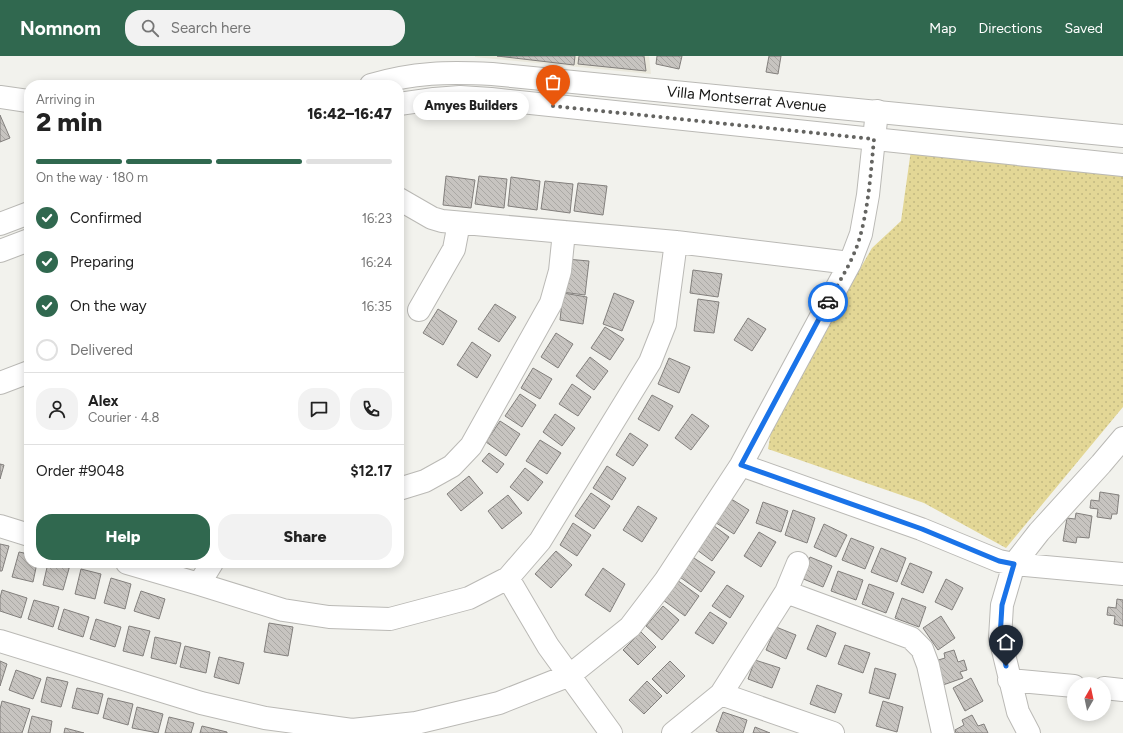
<!DOCTYPE html>
<html lang="en">
<head>
<meta charset="utf-8">
<style>
	:root { --surface:#fff; --page:#f2f2f2; --text:#222; --muted:#767676; --line:#e0e0e0; --accent:#30684f }
	body { margin:0; font-family:Figtree,sans-serif; background:var(--page); color:var(--text); height:100vh; display:flex; flex-direction:column; font-size:15px; white-space:nowrap }
	* { box-sizing:border-box; margin:0 }
	p { font-size:13px; color:var(--muted) }
	.icon { flex:none; width:22px; height:22px; fill:none; stroke:currentColor; stroke-width:2; stroke-linecap:round; stroke-linejoin:round }
	.map { position:relative; flex:1; overflow:hidden }
	.side { position:absolute; left:24px; top:24px; width:380px; height:488px; display:flex; flex-direction:column; background:var(--surface); border-radius:16px; box-shadow:0 2px 10px #0003 }
	.side>* { flex:none }
	.needle { width:26px; rotate:9deg }
	.buttons { position:absolute; left:1067px; top:621px; display:grid; gap:8px }
	.buttons a { display:grid; place-items:center; width:44px; height:44px; border-radius:50%; background:var(--surface); box-shadow:0 2px 10px #0003; font-size:20px }
	.pin { position:absolute; display:grid; place-items:center; width:34px; height:34px; color:#fff; margin:-41px -17px; border-radius:50% 50% 50% 0; rotate:-45deg; box-shadow:0 0 4px #0007 }
	.pin .icon { rotate:45deg }
	.courier { position:absolute; display:grid; place-items:center; width:40px; height:40px; margin:-20px; border:3px solid #1a73e8; border-radius:50%; background:#fff; color:#222; box-shadow:0 1px 5px #0007 }
	.bubble { position:absolute; height:28px; border-radius:14px; background:var(--surface); box-shadow:0 2px 10px #0003; font-size:13px; font-weight:800; line-height:28px; text-align:center }
	.summary em { font-style:normal; font-weight:800 }
	.summary div { display:flex; flex-direction:column-reverse }
	.summary { display:flex; align-items:center; justify-content:space-between; height:68px; padding:0 12px }
	h1 { font-size:26px; font-weight:800; line-height:30px }
	.bar { display:grid; grid-template-columns:repeat(4,1fr); gap:6px 4px; align-content:center; height:48px; padding:0 12px }
	.bar i { height:5px; border-radius:3px; background:var(--line) }
	.bar .current { background:var(--accent) }
	.bar p { grid-column:span 4 }
	.line { display:flex; align-items:center; gap:10px; padding:0 12px; border-top:1px solid var(--line) }
	.line div { flex:1 }
	.round { display:grid; place-items:center; flex:none; width:42px; height:42px; border-radius:16px; background:var(--page) }
	ol { padding:0 12px; list-style:none }
	li { display:flex; align-items:center; gap:12px; height:44px }
	li p { margin-inline-start:auto }
	li .icon { padding:4px; border-radius:50%; background:var(--accent); color:#fff; stroke-width:4 }
	li:last-child { color:var(--muted) }
	li i { width:22px; height:22px; border:2px solid var(--line); border-radius:50% }
	.cta { display:flex; gap:8px; margin-top:auto; padding:8px 12px }
	.cta a { flex:1; height:46px; border-radius:16px; background:var(--accent); color:#fff; font-size:16px; font-weight:800; line-height:46px; text-align:center }
	.cta a+a { background:var(--page); color:var(--text) }
	header { display:flex; align-items:center; gap:24px; box-sizing:border-box; height:56px; padding:0 20px; background:var(--accent); color:#fff }
	header strong { font-size:19px }
	nav { display:flex; gap:22px; margin-inline-start:auto; font-size:14px }
	.search { width:280px; height:36px; background:var(--page); display:flex; align-items:center; gap:10px; box-sizing:border-box; padding:0 14px; border-radius:16px; color:var(--muted); font-size:15px }
	.map>svg:first-child { display:block }
</style>
</head>
<body>
<header>
<strong>Nomnom</strong>
<div class="search"><svg class="icon" aria-label="search" viewBox="0 0 24 24"><circle cx="10" cy="10" r="6"/><path d="M15 15l6 6"/></svg>Search here</div>
<nav><a>Map</a><a>Directions</a><a>Saved</a></nav>
</header>
<div class="map">
<svg width="1123" height="677" viewBox="0 0 1123 677">
	<defs>
		<pattern id="grass-dots" width="8" height="8" patternUnits="userSpaceOnUse"><rect width="8" height="8" fill="#e3d796"/><path d="M2 2h.1M6 6h.1" fill="none" stroke="#c2b881" stroke-width="1.8" stroke-linecap="round"/></pattern>
		<pattern id="building-back-hatch" width="6" height="6" patternUnits="userSpaceOnUse"><rect width="6" height="6" fill="#c7c4c0"/><path d="M-1 5l2 2M0 0l6 6M5-1l2 2" fill="none" stroke="#aaa8a4"/></pattern>
	</defs>
	<rect width="100%" height="100%" fill="#f2f2ed"/>
	<path fill="#eae8dc" d="M 475,0 L 649,0 L 651,18 L 475,1 Z"/>
	<path fill="url(#grass-dots)" d="M 911,94 L 1123,117 L 1123,351 L 1006,492 L 924,447 L 768,393 L 773,364 L 872,192 L 901,165 Z"/>
	<path fill="url(#building-back-hatch)" stroke="#827f7c" d="M 497,0 L 575,0 L 574,9 Z
		M 579,0 L 644,0 L 646,15 L 578,8 Z
		M 657,0 L 682,0 L 679,13 L 656,8 Z
		M 769,0 L 781,0 L 778,18 L 766,16 Z
		M 0,59 L 10,82 L 0,86 Z
		M 446,120 L 475,124 L 471,152 L 443,149 Z
		M 479,120 L 507,123 L 504,152 L 475,148 Z
		M 511,121 L 540,125 L 537,154 L 508,150 Z
		M 545,125 L 573,128 L 570,157 L 541,153 Z
		M 578,127 L 607,130 L 603,159 L 574,155 Z
		M 566,203 L 589,205 L 585,239 L 562,236 Z
		M 693,214 L 722,218 L 718,241 L 690,237 Z
		M 563,237 L 587,241 L 583,268 L 560,264 Z
		M 614,237 L 634,245 L 622,275 L 603,268 Z
		M 698,243 L 719,246 L 714,277 L 694,275 Z
		M 495,248 L 516,261 L 499,286 L 478,273 Z
		M 438,253 L 457,265 L 443,289 L 423,277 Z
		M 748,262 L 766,273 L 752,295 L 734,284 Z
		M 605,271 L 624,283 L 610,304 L 591,292 Z
		M 556,277 L 573,288 L 558,312 L 541,301 Z
		M 472,286 L 491,299 L 477,322 L 457,309 Z
		M 590,301 L 608,315 L 594,334 L 576,320 Z
		M 669,302 L 690,311 L 679,337 L 658,328 Z
		M 533,312 L 552,323 L 540,343 L 521,332 Z
		M 572,328 L 591,341 L 578,360 L 559,348 Z
		M 520,338 L 536,349 L 522,371 L 505,360 Z
		M 652,339 L 673,350 L 659,375 L 638,363 Z
		M 555,358 L 575,372 L 562,390 L 543,376 Z
		M 692,358 L 709,370 L 691,394 L 675,382 Z
		M 500,365 L 520,378 L 506,400 L 486,386 Z
		M 630,377 L 648,389 L 633,410 L 616,399 Z
		M 540,384 L 561,397 L 547,418 L 526,405 Z
		M 489,397 L 504,408 L 497,417 L 482,405 Z
		M 0,408 L 4,409 L 0,423 Z
		M 607,410 L 626,422 L 612,444 L 593,432 Z
		M 525,412 L 543,426 L 528,445 L 510,431 Z
		M 469,420 L 483,437 L 461,455 L 447,438 Z
		M 1100,436 L 1119,439 L 1117,458 L 1112,458 L 1111,463 L 1097,461 L 1098,453 L 1090,452 L 1091,444 L 1099,445 Z
		M 591,437 L 610,450 L 594,473 L 575,460 Z
		M 508,439 L 522,457 L 502,473 L 488,455 Z
		M 728,441 L 749,454 L 734,478 L 713,465 Z
		M 763,446 L 788,455 L 781,476 L 756,467 Z
		M 638,450 L 657,462 L 642,486 L 623,474 Z
		M 793,454 L 815,462 L 807,487 L 785,479 Z
		M 1076,457 L 1092,460 L 1089,482 L 1077,481 L 1076,487 L 1063,485 L 1067,462 L 1075,463 Z
		M 573,467 L 591,479 L 577,500 L 560,489 Z
		M 710,467 L 729,481 L 712,505 L 693,491 Z
		M 824,468 L 847,479 L 836,501 L 814,491 Z
		M 759,476 L 776,486 L 761,511 L 744,500 Z
		M 851,482 L 874,491 L 865,513 L 842,504 Z
		M 0,488 L 9,490 L 2,515 L 0,515 Z
		M 881,492 L 906,502 L 897,526 L 871,516 Z
		M 556,495 L 572,509 L 551,532 L 535,518 Z
		M 19,496 L 29,498 L 29,507 L 37,507 L 33,526 L 12,521 Z
		M 691,500 L 715,516 L 701,536 L 677,519 Z
		M 810,501 L 832,510 L 823,531 L 801,522 Z
		M 48,507 L 63,507 L 70,509 L 63,534 L 43,529 Z
		M 910,507 L 932,516 L 923,537 L 901,528 Z
		M 603,512 L 625,528 L 610,556 L 585,539 Z
		M 81,513 L 101,518 L 95,543 L 75,538 Z
		M 838,515 L 863,524 L 856,544 L 831,535 Z
		M 111,522 L 131,528 L 125,553 L 104,547 Z
		M 946,523 L 963,532 L 952,554 L 935,546 Z
		M 677,524 L 699,540 L 685,560 L 663,544 Z
		M 869,528 L 894,537 L 886,557 L 862,548 Z
		M 727,529 L 744,540 L 730,562 L 712,550 Z
		M 2,534 L 27,542 L 21,562 L 0,555 L 0,542 Z
		M 141,535 L 165,543 L 159,563 L 134,555 Z
		M 902,542 L 926,551 L 919,571 L 895,562 Z
		M 1117,543 L 1123,544 L 1123,570 L 1114,568 L 1115,560 L 1107,559 L 1108,551 L 1116,552 Z
		M 34,544 L 59,551 L 53,571 L 28,563 Z
		M 663,550 L 679,564 L 662,584 L 646,570 Z
		M 64,553 L 89,561 L 83,581 L 58,573 Z
		M 710,556 L 727,567 L 713,588 L 695,577 Z
		M 941,560 L 955,582 L 938,594 L 923,572 Z
		M 96,563 L 121,571 L 115,591 L 90,583 Z
		M 269,567 L 293,571 L 288,600 L 264,596 Z
		M 817,569 L 836,577 L 826,601 L 807,593 Z
		M 129,570 L 150,575 L 143,600 L 123,595 Z
		M 776,571 L 796,579 L 786,603 L 766,594 Z
		M 641,576 L 656,591 L 638,609 L 623,594 Z
		M 155,581 L 181,587 L 176,608 L 151,602 Z
		M 845,589 L 870,597 L 863,617 L 838,608 Z
		M 185,590 L 210,596 L 206,617 L 180,611 Z
		M 954,594 L 958,606 L 964,604 L 967,614 L 960,616 L 963,622 L 943,629 L 935,605 L 945,602 L 944,597 Z
		M 219,601 L 244,607 L 239,628 L 214,621 Z
		M 755,604 L 780,612 L 772,632 L 748,623 Z
		M 0,605 L 7,608 L 0,630 Z
		M 670,605 L 685,620 L 667,638 L 652,623 Z
		M 875,612 L 896,618 L 889,643 L 869,637 Z
		M 16,614 L 41,623 L 33,643 L 9,634 Z
		M 47,621 L 68,626 L 61,651 L 41,646 Z
		M 971,622 L 983,645 L 965,655 L 953,632 Z
		M 647,625 L 662,640 L 644,658 L 629,644 Z
		M 817,629 L 842,638 L 835,657 L 810,648 Z
		M 77,632 L 103,638 L 98,658 L 72,652 Z
		M 108,642 L 133,648 L 128,669 L 103,662 Z
		M 2,645 L 30,653 L 22,677 L 0,677 L 0,653 Z
		M 883,645 L 903,651 L 897,676 L 876,670 Z
		M 137,651 L 163,658 L 158,677 L 132,672 Z
		M 723,656 L 747,664 L 743,677 L 720,677 L 716,675 Z
		M 972,659 L 978,670 L 984,668 L 988,677 L 956,677 L 955,674 L 964,669 L 962,664 Z
		M 32,660 L 52,665 L 50,677 L 28,677 Z
		M 169,661 L 194,667 L 191,677 L 165,677 Z
		M 202,670 L 227,676 L 227,677 L 200,677 Z
		M 755,671 L 770,677 L 753,677 Z
		M 65,672 L 84,677 L 64,677 Z"/>
	<g fill="none" stroke-linecap="round" stroke-linejoin="round">
		<defs>
			<path id="minor" d="M 0,41 L 28,45
				M 399,143 L 432,162 L 442,165 L 676,186 L 850,207
				M 419,254 L 454,193 L 459,167
				M 0,327 L 29,316
				M 741,409 L 921,473 L 999,505 L 1014,508 L 1123,518
				M 399,433 L 425,425 L 452,410 L 471,390 L 551,247 L 560,215 L 564,176
				M 0,470 L 29,479
				M 127,507 L 199,528 L 283,554 L 329,561 L 390,563 L 469,542 L 508,522 L 540,485 L 650,306 L 665,268 L 676,186
				M 508,522 L 548,590 L 611,677
				M 199,528 L 212,507
				M 786,536 L 911,582 L 922,593 L 928,609 L 943,677
				M 0,585 L 201,647 L 265,662 L 352,674 L 416,667 L 499,647 L 570,619 L 630,571 L 665,525 L 741,409 L 850,207 L 861,178 L 868,139 L 877,55
				M 1009,624 L 1074,630
				M 1104,632 L 1123,634
				M 721,638 L 833,677
				M 673,677 L 721,638 L 786,536 L 798,507
				M 1029,677 L 1018,656 L 1000,582 L 1002,549 L 1014,508 L 1039,476 L 1101,408 L 1123,382"/>
			<g id="tertiary">
				<path id="s1" d="M 371,29 C 414,16 448,16 492,18 L 1123,80"/>
				<path d="M 399,48 L 434,43 L 460,41 L 491,43 L 1123,109"/>
				<path d="M 0,168 L 29,157"/>
				<path d="M 0,195 L 29,184"/>
			</g>
		</defs>
		<use href="#minor" stroke="#bab9b5" stroke-width="24"/>
		<use href="#tertiary" stroke="#bab9b5" stroke-width="24"/>
		<use href="#minor" stroke="#fff" stroke-width="22"/>
		<use href="#tertiary" stroke="#fff" stroke-width="22"/>
	</g>
	<g fill="none" stroke-linecap="round" stroke-linejoin="round">
		<path stroke="#646461" stroke-width="4" stroke-dasharray="0 7.2" d="M 553,50 L 874,83 C 871,114 869,146 861,177 C 855,202 840,224 828,246"/>
		<path stroke="#1a73e8" stroke-width="5" d="M 828,246 L 741,409 L 922,473 L 999,505 L 1014,508 L 1002,549 L 1000,582 L 1006,610"/>
	</g>
	<g text-anchor="middle" stroke-width="3.5" stroke-linejoin="round" paint-order="stroke">
		<g font-size="15" fill="#181816" stroke="#fff">
			<text dy="5" stroke="none"><textPath href="#s1" startOffset="378">Villa Montserrat Avenue</textPath></text>
		</g>
	</g>
</svg>
<div class="buttons">
<a><svg class="needle" viewBox="-14 -14 28 28"><path d="M0-13l5 13h-10z" fill="#e53935"/><path d="M0 13l5-13h-10z" fill="#767676"/></svg></a>
</div>
<div class="pin" style="left:553px;top:50px;background:#ea580c"><svg class="icon" aria-label="bag" viewBox="0 0 24 24"><path d="M5 8h14l-1 12H6zM9 8a3 3 0 0 1 6 0"/></svg></div>
<div class="pin" style="left:1006px;top:610px;background:#1f2937"><svg class="icon" aria-label="home" viewBox="0 0 24 24"><path d="M3 11l9-7 9 7M6 9v11h12V9"/></svg></div>
<div class="courier" style="left:828px;top:246px"><svg class="icon" aria-label="car" viewBox="0 0 24 24"><path d="M5 17H2v-5l4-1 3-4h7l3 4 3 1v5h-3M9 17h6M6 11h13"/><circle cx="7" cy="17" r="2"/><circle cx="17" cy="17" r="2"/></svg></div>
<div class="bubble" style="left:413px;top:36px;width:116px">Amyes Builders</div>
<section class="side">
<div class="summary"><div><h1>2 min</h1><p>Arriving in</p></div><em>16:42–16:47</em></div>
<div class="bar"><i class="current"></i><i class="current"></i><i class="current"></i><i></i><p>On the way · 180 m</p></div>
<ol>
<li><svg class="icon" aria-label="check" viewBox="0 0 24 24"><path d="M5 12l5 5 9-10"/></svg>Confirmed<p>16:23</p></li>
<li><svg class="icon" aria-label="check" viewBox="0 0 24 24"><path d="M5 12l5 5 9-10"/></svg>Preparing<p>16:24</p></li>
<li><svg class="icon" aria-label="check" viewBox="0 0 24 24"><path d="M5 12l5 5 9-10"/></svg>On the way<p>16:35</p></li>
<li><i></i>Delivered</li>
</ol>
<div class="line" style="height:72px"><a class="round"><svg class="icon" aria-label="person" viewBox="0 0 24 24"><circle cx="12" cy="8" r="4"/><path d="M4 21q1-7 8-7t8 7"/></svg></a><div><b>Alex</b><p>Courier · 4.8</p></div><a class="round"><svg class="icon" aria-label="chat" viewBox="0 0 24 24"><path d="M4 5h16v11H9l-5 4z"/></svg></a><a class="round"><svg class="icon" aria-label="phone" viewBox="0 0 24 24"><path d="M5 4h4l2 5-3 2q2 4 5 5l2-3 5 2v4C11 20 4 13 5 4z"/></svg></a></div>
<div class="line" style="height:52px"><div>Order #9048</div><b>$12.17</b></div>
<div class="cta"><a>Help</a><a>Share</a></div>
</section>
</div>
</body>
</html>
